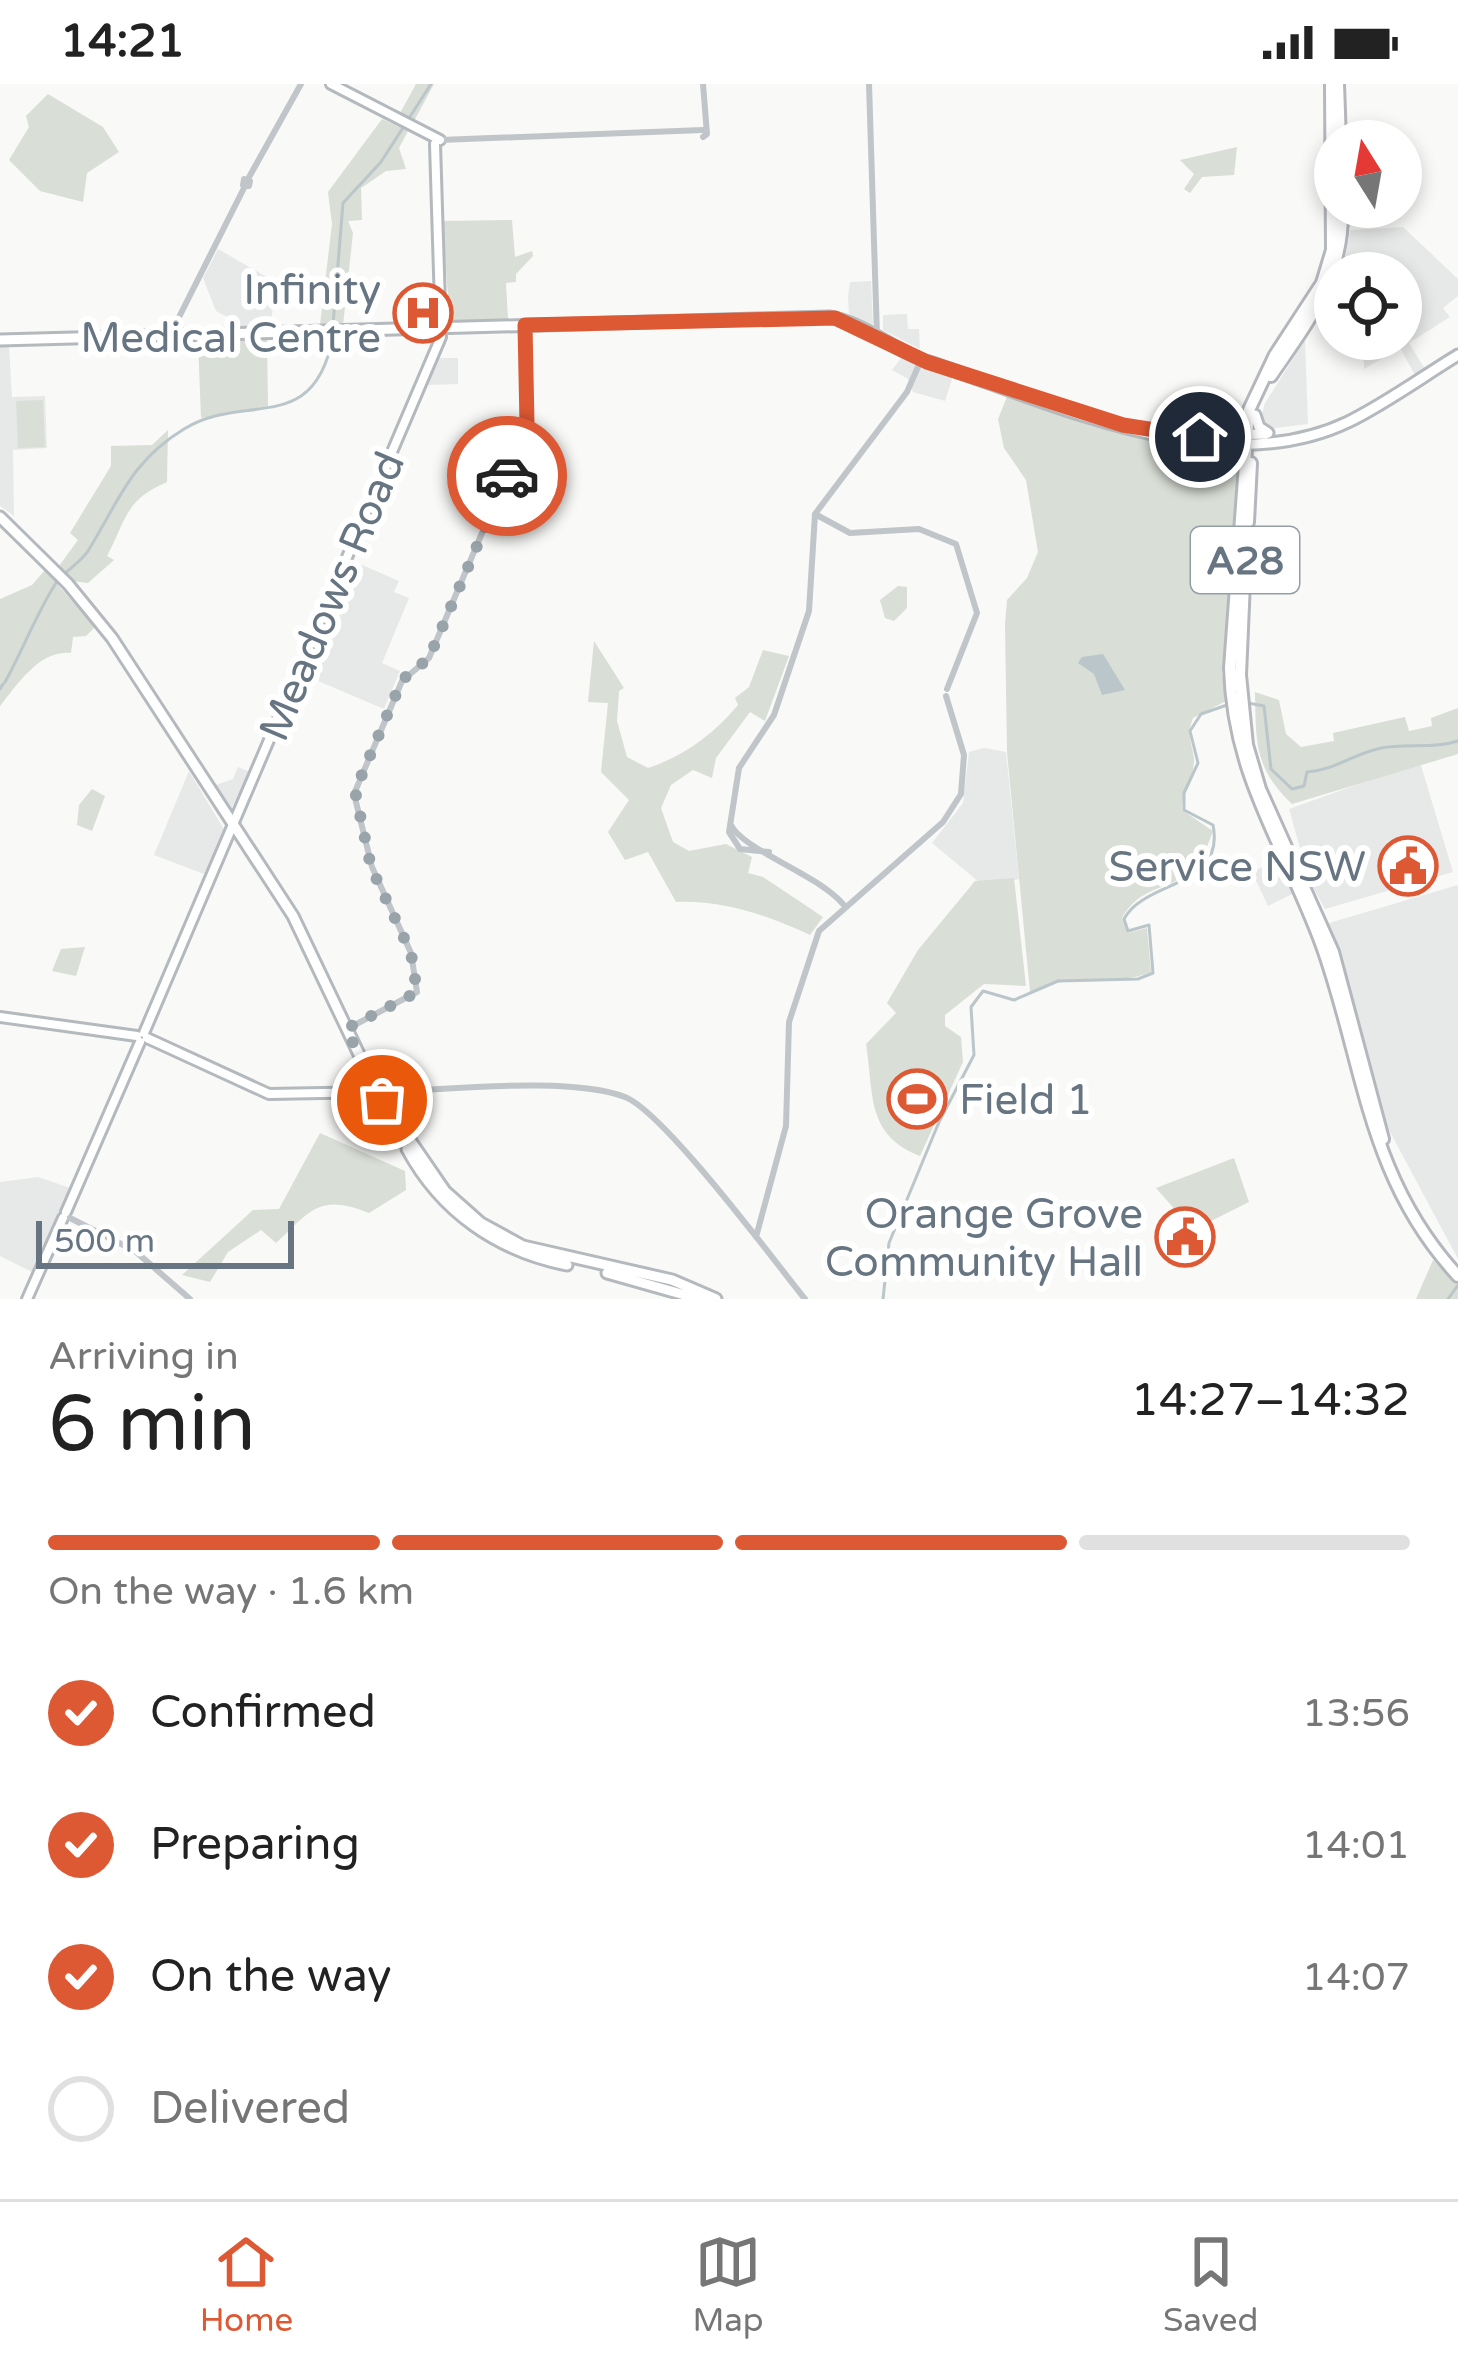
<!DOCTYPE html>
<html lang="en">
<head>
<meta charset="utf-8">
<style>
	:root { --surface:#fff; --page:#f6f6f6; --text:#222; --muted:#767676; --line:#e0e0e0; --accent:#dd5934 }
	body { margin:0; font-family:"Varela Round",sans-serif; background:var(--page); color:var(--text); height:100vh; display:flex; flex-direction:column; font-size:45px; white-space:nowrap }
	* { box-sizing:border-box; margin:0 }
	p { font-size:39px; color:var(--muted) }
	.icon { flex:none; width:66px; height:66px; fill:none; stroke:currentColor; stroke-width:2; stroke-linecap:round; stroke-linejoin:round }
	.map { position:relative; height:1215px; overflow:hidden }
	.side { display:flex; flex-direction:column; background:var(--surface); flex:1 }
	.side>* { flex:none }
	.needle { width:78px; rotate:349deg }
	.fabs { position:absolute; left:1314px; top:36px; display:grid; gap:24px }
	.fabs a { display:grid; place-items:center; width:108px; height:108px; border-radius:50%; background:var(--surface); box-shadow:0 6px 18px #0003; font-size:60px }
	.scale { position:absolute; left:36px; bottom:30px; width:258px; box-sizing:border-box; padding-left:12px; border:6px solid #667581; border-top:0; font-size:33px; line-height:42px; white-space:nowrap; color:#667581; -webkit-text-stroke:9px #fff; paint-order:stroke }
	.pin { position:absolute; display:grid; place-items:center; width:102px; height:102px; color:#fff; margin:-51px; border:6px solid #fff; border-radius:50%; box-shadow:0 3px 12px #0007 }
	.courier { position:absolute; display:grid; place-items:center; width:120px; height:120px; margin:-60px; border:9px solid #dd5934; border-radius:50%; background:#fff; color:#222; box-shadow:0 3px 15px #0007 }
	.summary em { font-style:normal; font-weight:600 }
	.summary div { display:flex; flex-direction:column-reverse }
	.summary { display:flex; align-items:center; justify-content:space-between; height:204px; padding:0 48px }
	h1 { font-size:78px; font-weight:600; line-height:90px }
	.bar { display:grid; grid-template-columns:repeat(4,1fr); gap:18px 12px; align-content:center; height:144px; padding:0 48px }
	.bar i { height:15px; border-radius:9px; background:var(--line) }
	.bar .active { background:var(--accent) }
	.bar p { grid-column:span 4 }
	ol { padding:0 48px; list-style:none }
	li { display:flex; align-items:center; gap:36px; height:132px }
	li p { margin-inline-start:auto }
	li .icon { padding:12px; border-radius:50%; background:var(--accent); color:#fff; stroke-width:4 }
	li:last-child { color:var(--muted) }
	li i { width:66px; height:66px; border:6px solid var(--line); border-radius:50% }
	.status { display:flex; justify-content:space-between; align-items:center; height:84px; padding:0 60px; background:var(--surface); direction:ltr }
	.status svg { height:33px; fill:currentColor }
	.menu { display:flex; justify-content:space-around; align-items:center; height:168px; border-top:3px solid var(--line); background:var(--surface); font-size:33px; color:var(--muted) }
	.menu a { display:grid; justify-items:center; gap:6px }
	.menu .active { color:var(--accent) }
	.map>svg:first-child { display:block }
</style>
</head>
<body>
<div class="status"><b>14:21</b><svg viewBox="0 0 49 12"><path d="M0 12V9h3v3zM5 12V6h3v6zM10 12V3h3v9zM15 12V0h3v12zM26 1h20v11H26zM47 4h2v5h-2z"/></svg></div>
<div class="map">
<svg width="1458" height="1215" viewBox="0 0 1458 1215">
	<rect width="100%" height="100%" fill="#f9f9f7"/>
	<path fill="#e7e8e8" d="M 1403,143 L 1458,195 L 1458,212 L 1443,224 L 1450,233 L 1409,259 L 1425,285 L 1415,291 L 1400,264 L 1364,285 L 1363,255 L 1401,255 L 1401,189 L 1343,189 L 1350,146 Z
		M 218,165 L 277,199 L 270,242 L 228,244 L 229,234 L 216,227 L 203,194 Z
		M 871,197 L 873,242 L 871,243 L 849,230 L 848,213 L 850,198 Z
		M 907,230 L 908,245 L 919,245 L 920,265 L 883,246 L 883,231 Z
		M 1305,256 L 1308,340 L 1269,345 L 1260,338 L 1265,319 Z
		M 0,262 L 9,262 L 12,313 L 45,312 L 47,364 L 13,366 L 14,432 L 0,422 Z
		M 902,273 L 953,292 L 945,317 L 913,308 L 908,295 L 892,286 Z
		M 438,274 L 458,274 L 458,300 L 428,301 Z
		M 353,477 L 399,497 L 394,508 L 409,514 L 382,579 L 400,587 L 384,625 L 304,591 Z
		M 984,664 L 1006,668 L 1019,795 L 985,803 L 932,759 L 963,719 L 969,668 Z
		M 1420,678 L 1453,788 L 1325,825 L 1309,796 L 1289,725 Z
		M 238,683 L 250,688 L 231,725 L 216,701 L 233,695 Z
		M 189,687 L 225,747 L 204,790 L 154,771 Z
		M 1278,775 L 1294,809 L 1268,822 L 1252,788 Z
		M 1458,801 L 1458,1175 L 1382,1033 L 1329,839 Z
		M 38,1093 L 70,1104 L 32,1188 L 0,1172 L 0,1098 Z"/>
	<path fill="#d9ded6" d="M 416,0 L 434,0 L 413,39 L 399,31 Z
		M 48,10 L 103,43 L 119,68 L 87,89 L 83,118 L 40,107 L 9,76 L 29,43 L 26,32 Z
		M 382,35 L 408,47 L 399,64 L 406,85 L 386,87 L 361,104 L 362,136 L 348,137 L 353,149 L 343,241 L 320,241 L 332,140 L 328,108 Z
		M 1237,63 L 1234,91 L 1202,93 L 1190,109 L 1184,105 L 1194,90 L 1180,76 Z
		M 512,136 L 515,173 L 532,167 L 533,172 L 516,190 L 516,198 L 506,199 L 508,236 L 450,236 L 442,137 Z
		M 267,254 L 268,322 L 201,334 L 198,257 Z
		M 1008,310 C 1083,332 1154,367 1234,365 L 1240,377 L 1222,590 L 1228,616 L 1193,634 C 1186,652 1192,657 1194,675 C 1195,691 1182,708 1182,726 L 1213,747 C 1189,819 1148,788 1122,834 L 1128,849 L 1147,844 L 1151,888 C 1114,904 1079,885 1030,908 L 1007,668 L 1005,540 L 1007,516 L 1027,494 L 1038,468 L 1026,396 L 1004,364 L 998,335 Z
		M 43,316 L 45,363 L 18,364 L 16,317 Z
		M 168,346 L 167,398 C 124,416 126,437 107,472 L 114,476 L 88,499 L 72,497 L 59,482 L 78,456 L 70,449 L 111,382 L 111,362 L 152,361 Z
		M 45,486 L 95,543 L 86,552 L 73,553 L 71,569 C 40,565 17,601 0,622 L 0,515 L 32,501 Z
		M 898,502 L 907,503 L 907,524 L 894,537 L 885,534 L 880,516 Z
		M 594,557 L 624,604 L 619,607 L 617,637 L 627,673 L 648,684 C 684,672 714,650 738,621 L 735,614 L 749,603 L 763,566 L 789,572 L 765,637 L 750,628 L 716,674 L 712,694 L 693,686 L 671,701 L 661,724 L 673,758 L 689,767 L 726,760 L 752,773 L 748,789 L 763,793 L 823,833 L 810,851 C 767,831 723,816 676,818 L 648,768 L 625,776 L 608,748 L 629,716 L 601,688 L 608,619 L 588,618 Z
		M 1255,608 L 1279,616 L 1286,650 L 1301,663 L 1334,657 L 1333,649 L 1405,633 L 1409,647 L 1432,642 L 1431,634 L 1458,624 L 1458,670 L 1292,720 C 1254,684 1256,658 1255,608 Z
		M 92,705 L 105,712 L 92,747 L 77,741 L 79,721 Z
		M 1014,794 L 1026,902 L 984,900 L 945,931 L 945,942 L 961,953 L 963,978 L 920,1072 C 866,1051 874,1011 866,960 L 896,929 L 887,919 L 918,866 L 975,797 Z
		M 85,863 L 76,892 L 52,887 L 61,865 Z
		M 320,1049 L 405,1087 L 406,1106 L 369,1129 C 320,1109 311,1126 276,1159 L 261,1146 L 228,1168 L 210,1198 L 182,1191 L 253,1126 L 279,1125 Z
		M 1234,1074 L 1249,1118 L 1193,1146 L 1156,1104 Z
		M 1433,1176 L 1458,1202 L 1458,1215 L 1416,1215 Z"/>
	<path fill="#bac6ca" d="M 1103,570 L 1125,606 L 1102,611 L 1094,590 L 1078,579 L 1082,573 Z"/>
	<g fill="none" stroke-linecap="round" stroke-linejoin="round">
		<path stroke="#bac6ca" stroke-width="3" d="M 333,241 L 343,119 L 381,78 L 431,0
			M 5,598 C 23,566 36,530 56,499 C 65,487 80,479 88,467 C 119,417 130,378 184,345 C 245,307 314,354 333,252
			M 0,605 L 3,600
			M 1248,619 L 1264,622 L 1271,685 L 1292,705 L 1304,702 L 1307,688 C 1338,685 1353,670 1381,664 C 1405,659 1434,665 1458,657
			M 883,1215 L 889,1159 L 939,1038 L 974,971 L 971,923 L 983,907 L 1014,916 L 1058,897 L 1138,895 L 1153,889 L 1149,841 L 1128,847 L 1124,835 C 1144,796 1226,804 1213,741 L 1184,726 L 1184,709 L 1198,679 L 1190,647 L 1201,630 L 1227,621
			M 1448,1215 L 1458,1201"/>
		<defs>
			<path id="secondary" d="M 331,0 L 440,56
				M 0,933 L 137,952
				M 144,949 L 441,253 L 435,60
				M 147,954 L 269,1010 L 377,1008
				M 66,1128 L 140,958
				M 27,1215 L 63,1134"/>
			<path id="primary" d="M 0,256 L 829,233 C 866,239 894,267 929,278 C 1054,319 1218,400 1348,338 C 1385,320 1422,293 1458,271
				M 1255,331 L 1259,343 L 1268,349
				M 1175,352 L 1266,350
				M 0,433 L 68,500 L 112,554 L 293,832 L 377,1008 L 445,1107 L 481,1139 L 523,1162 L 672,1196 L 716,1215
				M 407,1065 C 441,1128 497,1167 567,1181
				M 607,1189 L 699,1215"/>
			<path id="trunk" d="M 1331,0 L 1332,166 L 1322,199 L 1275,271 L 1249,326 L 1230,584 C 1233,694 1286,763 1322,862 C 1364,979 1366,1093 1458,1192
				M 1338,0 L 1340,57
				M 1271,292 C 1309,236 1344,194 1342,123
				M 1248,438 L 1251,379
				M 1245,475 L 1240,591 L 1247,661 L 1260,705 L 1333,868 L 1383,1055"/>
		</defs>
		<use href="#secondary" stroke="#b3b9bd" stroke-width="14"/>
		<use href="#primary" stroke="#b4b9bd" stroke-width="15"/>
		<use href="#trunk" stroke="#b4b8bc" stroke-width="16"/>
		<path stroke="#c0c5c9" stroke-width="6" d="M 869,0 L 877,252
			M 703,53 L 707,50 L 703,0
			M 440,56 L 703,46
			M 244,95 L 250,97 L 249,102 L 243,101 Z
			M 248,95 L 301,0
			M 170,251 L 245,102
			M 815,430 L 850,449 L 919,445 L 956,460 L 977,529 L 947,605
			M 731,741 C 743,766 816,789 843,820
			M 769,768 L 740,765 L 729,748 L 739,684 L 774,631 L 809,527 L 815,430 L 907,308 L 921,276
			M 347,945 L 417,908 L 411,869 L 372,783 L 354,710 L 402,597 L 429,574 L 527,343 L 525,243
			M 377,1008 C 442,1007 567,991 625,1013 C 664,1028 775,1178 805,1215
			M 68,1133 L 135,1167 L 190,1215
			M 756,1153 L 786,1042 L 789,938 L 819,847 L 943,738 L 961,710 L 964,671 L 946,612"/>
		<use href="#secondary" stroke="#fff" stroke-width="8"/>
		<use href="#primary" stroke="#fff" stroke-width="9"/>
		<use href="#trunk" stroke="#fff" stroke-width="10"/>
	</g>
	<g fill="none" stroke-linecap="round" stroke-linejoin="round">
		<path stroke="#99a3aa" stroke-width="12" stroke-dasharray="0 21.6" d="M 382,1016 L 346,945 L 417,908 L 411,869 L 371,783 L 355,707 L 402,596 L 429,574 L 507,392"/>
		<path stroke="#dd5934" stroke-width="15" d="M 507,392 L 527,340 L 525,241 L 835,234 L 927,278 L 1123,341 L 1200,353"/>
	</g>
	<defs>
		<symbol id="hospital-ring" viewBox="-11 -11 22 22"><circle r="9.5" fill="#fff" stroke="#dd5934" stroke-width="1.5"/><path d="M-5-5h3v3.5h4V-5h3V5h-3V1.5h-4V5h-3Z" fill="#dd5934"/></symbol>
		<symbol id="civic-ring" viewBox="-11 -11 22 22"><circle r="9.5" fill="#fff" stroke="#dd5934" stroke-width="1.5"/><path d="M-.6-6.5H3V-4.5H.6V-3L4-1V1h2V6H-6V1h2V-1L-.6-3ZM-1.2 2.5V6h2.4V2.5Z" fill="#dd5934"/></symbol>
		<symbol id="stadium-ring" viewBox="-11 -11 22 22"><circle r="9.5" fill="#fff" stroke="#dd5934" stroke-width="1.5"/><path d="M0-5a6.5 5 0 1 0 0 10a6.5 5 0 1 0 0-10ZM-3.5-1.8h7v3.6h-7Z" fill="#dd5934"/></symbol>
	</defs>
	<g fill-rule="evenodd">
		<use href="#hospital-ring" x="390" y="196" width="66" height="66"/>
		<use href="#civic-ring" x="1375" y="749" width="66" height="66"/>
		<use href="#stadium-ring" x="884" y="982" width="66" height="66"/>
		<use href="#civic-ring" x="1152" y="1120" width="66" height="66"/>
	</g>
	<g text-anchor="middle" stroke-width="12" stroke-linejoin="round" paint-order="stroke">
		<rect fill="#fff" stroke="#949ea7" stroke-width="3" x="1191" y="443" width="108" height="66" rx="9"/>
		<g font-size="39" font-weight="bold" fill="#667581">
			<text x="1245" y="490">A28</text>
		</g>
		<g font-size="42" fill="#667581" stroke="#fff" text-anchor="end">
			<text x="381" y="220">Infinity<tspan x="381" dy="48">Medical Centre</tspan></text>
			<text x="1366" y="797">Service NSW</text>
			<text x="959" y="1030" text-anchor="start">Field 1</text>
			<text x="1143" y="1144">Orange Grove<tspan x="1143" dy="48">Community Hall</tspan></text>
		</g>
		<g font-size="42" fill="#667581" stroke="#fff">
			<text transform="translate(331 512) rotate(-67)" y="15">Meadows Road</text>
		</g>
	</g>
</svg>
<div class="fabs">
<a><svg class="needle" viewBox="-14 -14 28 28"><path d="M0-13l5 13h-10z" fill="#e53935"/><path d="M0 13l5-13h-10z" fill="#767676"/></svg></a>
<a><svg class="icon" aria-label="locate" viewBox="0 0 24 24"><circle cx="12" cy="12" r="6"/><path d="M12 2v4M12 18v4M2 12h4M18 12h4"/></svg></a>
</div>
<div class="scale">500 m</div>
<div class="pin" style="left:382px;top:1016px;background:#ea580c"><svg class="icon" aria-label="bag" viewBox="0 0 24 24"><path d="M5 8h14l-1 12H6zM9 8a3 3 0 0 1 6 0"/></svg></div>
<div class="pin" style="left:1200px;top:353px;background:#1f2937"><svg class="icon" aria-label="home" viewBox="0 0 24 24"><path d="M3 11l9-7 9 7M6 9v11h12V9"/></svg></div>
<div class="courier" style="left:507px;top:392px"><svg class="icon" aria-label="car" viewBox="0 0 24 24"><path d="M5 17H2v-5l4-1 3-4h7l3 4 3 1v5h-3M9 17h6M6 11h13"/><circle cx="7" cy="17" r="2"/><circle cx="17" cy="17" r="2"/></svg></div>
</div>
<section class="side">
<div class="summary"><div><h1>6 min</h1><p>Arriving in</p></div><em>14:27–14:32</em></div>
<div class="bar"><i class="active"></i><i class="active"></i><i class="active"></i><i></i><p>On the way · 1.6 km</p></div>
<ol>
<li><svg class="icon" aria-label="check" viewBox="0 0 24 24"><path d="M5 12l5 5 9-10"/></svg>Confirmed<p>13:56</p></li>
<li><svg class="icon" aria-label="check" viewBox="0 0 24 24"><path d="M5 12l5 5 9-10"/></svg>Preparing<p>14:01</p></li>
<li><svg class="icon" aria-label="check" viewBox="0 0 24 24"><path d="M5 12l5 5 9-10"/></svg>On the way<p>14:07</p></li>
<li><i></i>Delivered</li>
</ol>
</section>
<nav class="menu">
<a class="active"><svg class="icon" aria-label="home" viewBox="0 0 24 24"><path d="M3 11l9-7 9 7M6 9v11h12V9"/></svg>Home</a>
<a><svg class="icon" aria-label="map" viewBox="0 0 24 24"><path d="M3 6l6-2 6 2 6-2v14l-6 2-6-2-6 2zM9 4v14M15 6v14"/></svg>Map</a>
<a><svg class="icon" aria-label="saved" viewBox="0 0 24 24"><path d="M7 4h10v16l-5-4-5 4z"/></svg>Saved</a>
</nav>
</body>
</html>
